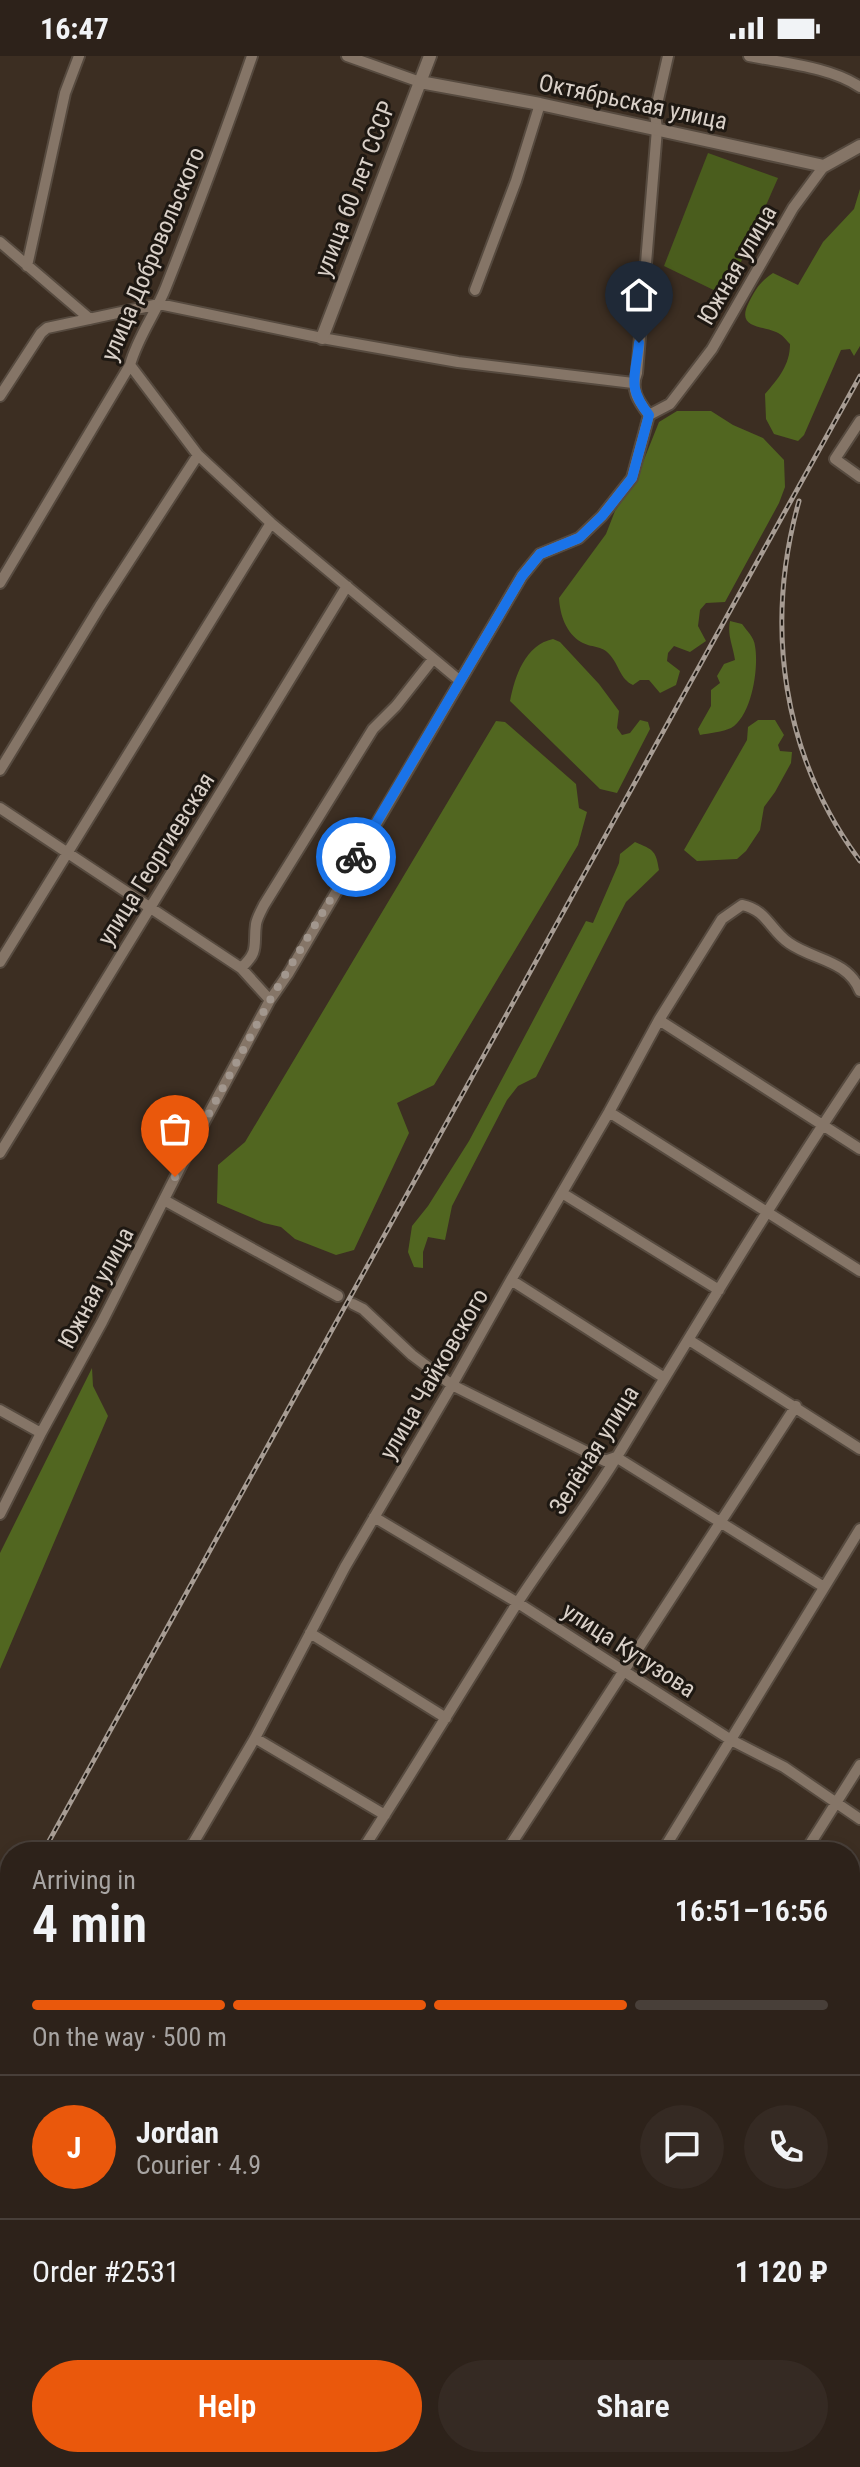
<!DOCTYPE html>
<html lang="en">
<head>
<meta charset="utf-8">
<style>
	:root { --surface:#2d221a; --page:#352a23; --text:#f1f3f6; --muted:#a7a4a2; --line:#483f39; --accent:#ea580c }
	body { margin:0; font-family:"Roboto Condensed",sans-serif; background:var(--page); color:var(--text); height:100vh; display:flex; flex-direction:column; font-size:30px; white-space:nowrap }
	* { box-sizing:border-box; margin:0 }
	p { font-size:26px; color:var(--muted) }
	.icon { flex:none; width:44px; height:44px; fill:none; stroke:currentColor; stroke-width:2; stroke-linecap:round; stroke-linejoin:round }
	.map { position:relative; flex:1; overflow:hidden }
	.drawer { position:absolute; left:0px; top:1786px; width:860px; height:626px; display:flex; flex-direction:column; background:var(--surface); border-radius:32px 32px 0 0; box-shadow:0 4px 12px #0003,0 0 0 2px var(--line) }
	.drawer>* { flex:none }
	.pin { position:absolute; display:grid; place-items:center; width:68px; height:68px; color:#fff; margin:-82px -34px; border-radius:50% 50% 50% 0; rotate:-45deg; box-shadow:0 0 8px #0007 }
	.pin .icon { rotate:45deg }
	.courier { position:absolute; display:grid; place-items:center; width:80px; height:80px; margin:-40px; border:6px solid #1a73e8; border-radius:50%; background:#fff; color:#222; box-shadow:0 2px 10px #0007 }
	.head em { font-style:normal; font-weight:600 }
	.head div { display:flex; flex-direction:column-reverse }
	.head { display:flex; align-items:center; justify-content:space-between; height:136px; padding:0 32px }
	h1 { font-size:52px; font-weight:600; line-height:60px }
	.bar { display:grid; grid-template-columns:repeat(4,1fr); gap:12px 8px; align-content:center; height:96px; padding:0 32px }
	.bar i { height:10px; border-radius:6px; background:var(--line) }
	.bar .selected { background:var(--accent) }
	.bar p { grid-column:span 4 }
	.line { display:flex; align-items:center; gap:20px; padding:0 32px; border-top:2px solid var(--line) }
	.line div { flex:1 }
	.round { display:grid; place-items:center; flex:none; width:84px; height:84px; border-radius:42px; background:var(--page) }
	.button { display:flex; gap:16px; margin-top:auto; padding:16px 32px }
	.button a { flex:1; height:92px; border-radius:48px; background:var(--accent); color:#fff; font-size:32px; font-weight:600; line-height:92px; text-align:center }
	.button a+a { background:var(--page); color:var(--text) }
	.status { display:flex; justify-content:space-between; align-items:center; height:56px; padding:0 40px; background:var(--surface); direction:ltr }
	.status svg { height:22px; fill:currentColor }
	.map>svg:first-child { display:block }
</style>
</head>
<body>
<div class="status"><b>16:47</b><svg viewBox="0 0 49 12"><path d="M0 12V9h3v3zM5 12V6h3v6zM10 12V3h3v9zM15 12V0h3v12zM26 1h20v11H26zM47 4h2v5h-2z"/></svg></div>
<div class="map">
<svg width="860" height="2411" viewBox="0 0 860 2411">
	<rect width="100%" height="100%" fill="#3c2e22"/>
	<path fill="#4a5d1d" d="M 708,97 L 778,122 L 726,240 L 664,210 Z"/>
	<path fill="#516620" d="M 860,133 L 860,290 L 854,300 L 850,293 L 841,294 L 804,379 L 798,385 L 774,378 L 766,363 L 765,338 C 778,323 790,309 790,288 C 786,284 782,278 776,276 C 759,269 736,272 749,246 C 756,232 761,225 773,217 L 798,229 L 823,186 L 854,153 Z
		M 677,355 L 711,355 L 733,369 L 763,382 L 784,404 L 785,431 L 779,447 L 725,546 L 706,547 L 700,554 L 698,570 L 706,585 L 690,596 L 674,590 L 668,597 L 667,605 L 680,615 L 676,629 L 660,637 L 649,624 L 640,624 L 633,629 C 620,623 619,609 610,599 C 602,589 591,592 581,586 C 566,577 560,559 559,542 L 606,478 L 615,455 L 635,426 L 659,366 Z
		M 730,565 L 742,568 C 747,575 754,581 755,590 C 759,611 752,660 731,672 C 723,676 709,677 700,679 L 698,673 L 711,650 L 711,634 L 720,627 L 717,620 L 724,608 L 735,604 C 733,590 727,579 730,565 Z
		M 553,583 L 560,586 L 599,628 L 619,655 L 617,672 L 622,679 L 630,677 L 640,664 L 648,666 L 650,673 L 617,737 L 600,733 L 510,645 C 515,620 525,589 553,583 Z
		M 758,664 L 775,664 L 784,679 L 778,689 L 780,695 L 792,696 L 791,707 L 775,736 L 764,751 L 760,774 L 746,795 L 737,803 L 697,805 L 684,794 L 747,684 L 748,671 Z
		M 496,665 L 505,666 L 576,728 L 579,752 L 587,756 L 578,789 L 434,1029 L 397,1047 L 409,1077 L 354,1194 L 336,1199 L 295,1183 L 281,1171 L 264,1167 L 217,1147 L 218,1109 L 245,1086 Z
		M 635,786 C 654,794 656,795 659,814 L 626,846 L 536,1021 L 518,1030 L 507,1044 L 452,1150 L 445,1184 L 428,1181 L 423,1196 L 423,1212 L 414,1211 L 408,1196 L 412,1170 L 428,1150 L 469,1085 L 586,865 L 593,867 L 619,807 L 620,798 Z
		M 92,1312 L 93,1330 L 108,1360 L 0,1613 L 0,1497 Z"/>
	<g fill="none" stroke-linecap="round" stroke-linejoin="round">
		<defs>
			<path id="minor" d="M 347,0 L 420,26
				M 749,0 C 783,7 831,11 860,31
				M 0,186 L 90,263
				M 27,210 L 65,37 L 79,0
				M 475,234 L 516,125 L 540,48
				M 130,309 L 198,399 L 271,467 L 459,624
				M 0,340 L 41,277 L 47,272 L 159,248 L 322,282 L 458,306 L 633,327
				M 649,359 C 639,346 630,334 637,317 L 657,73 L 655,57 L 668,0
				M 860,365 L 835,403 L 860,421
				M 0,527 L 130,309 C 138,280 155,259 166,231 C 196,155 225,78 252,0
				M 0,714 L 100,550 L 198,399
				M 0,752 L 241,912 L 270,944
				M 0,906 L 271,467
				M 241,912 C 260,895 253,889 256,868 C 257,862 261,855 264,849 L 373,673 L 396,650 L 433,603
				M 659,964 L 860,1093
				M 609,1056 L 860,1215
				M 0,1097 L 347,530
				M 562,1137 L 719,1234
				M 164,1144 L 338,1240
				M 511,1224 L 663,1321
				M 353,1248 L 363,1253 L 412,1299 L 452,1329 L 605,1405 L 616,1401 L 824,1531
				M 689,1284 L 860,1393
				M 0,1354 L 41,1377
				M 0,1458 L 41,1377 L 102,1266 L 187,1098 L 270,944 L 288,918 L 522,520 L 540,498 L 579,482 L 602,460 L 632,422 L 649,359 L 670,348 L 712,293 L 793,152 L 824,110
				M 374,1461 L 518,1547 L 731,1684 L 784,1711 L 860,1763
				M 310,1577 L 446,1662
				M 255,1682 L 385,1759
				M 192,1788 L 206,1796
				M 188,1796 L 255,1682 L 345,1511 L 452,1329 L 511,1224 L 609,1056 L 659,964 L 722,863 L 742,849 C 767,854 770,874 789,887 C 813,904 848,904 860,935
				M 361,1796 C 414,1714 464,1631 516,1549 C 549,1498 587,1450 618,1399 C 697,1269 775,1139 860,1013
				M 506,1796 L 796,1350
				M 662,1796 L 860,1473
				M 805,1796 L 860,1709
				M 850,1865 L 860,1871
				M 0,2126 L 10,2108
				M 0,2177 L 10,2183
				M 0,2335 L 10,2341
				M 0,2380 L 10,2364
				M 101,2402 L 115,2411
				M 51,2411 L 57,2402
				M 269,2411 L 275,2402
				M 424,2411 L 428,2402
				M 720,2411 L 724,2402"/>
			<path id="tertiary" d="M 420,26 L 540,48 L 824,110 L 860,90
				M 322,282 L 430,0"/>
			<path id="secondary" d="M 850,2074 L 860,2058
				M 850,2297 L 860,2309"/>
		</defs>
		<use href="#minor" stroke="#564a3f" stroke-width="14"/>
		<use href="#tertiary" stroke="#564a3f" stroke-width="16"/>
		<use href="#secondary" stroke="#564a3f" stroke-width="18"/>
		<use href="#minor" stroke="#857567" stroke-width="10"/>
		<use href="#tertiary" stroke="#857567" stroke-width="12"/>
		<use href="#secondary" stroke="#857567" stroke-width="14"/>
		<defs>
			<path id="rail" d="M 799,445 C 764,570 782,700 860,805
				M 43,1796 L 860,320
				M 0,1873 L 10,1855"/>
		</defs>
		<use href="#rail" stroke="#a79c93" stroke-width="5"/>
		<use href="#rail" stroke="#1e1812" stroke-width="2" stroke-dasharray="6" stroke-linecap="butt"/>
	</g>
	<g fill="none" stroke-linecap="round" stroke-linejoin="round">
		<path stroke="#a2978e" stroke-width="8" stroke-dasharray="0 14.4" d="M 175,1121 L 270,944 L 356,801"/>
		<path stroke="#1a73e8" stroke-width="10" d="M 356,801 L 522,520 L 540,498 L 579,482 L 602,460 L 632,422 L 649,359 C 626,330 636,320 639,287"/>
	</g>
	<g text-anchor="middle" stroke-width="6" stroke-linejoin="round" paint-order="stroke">
		<g font-size="24" fill="#d9d0c8" stroke="#1e1812">
			<text transform="translate(633 46) rotate(12)" y="8">Октябрьская улица</text>
			<text transform="translate(355 133) rotate(-69)" y="8">улица 60 лет СССР</text>
			<text transform="translate(153 198) rotate(-67)" y="8">улица Добровольского</text>
			<text transform="translate(737 209) rotate(-60)" y="8">Южная улица</text>
			<text transform="translate(156 803) rotate(-58)" y="8">улица Георгиевская</text>
			<text transform="translate(96 1232) rotate(-62)" y="8">Южная улица</text>
			<text transform="translate(434 1318) rotate(-60)" y="8">улица Чайковского</text>
			<text transform="translate(594 1394) rotate(-58)" y="8">Зелёная улица</text>
			<text transform="translate(629 1594) rotate(33)" y="8">улица Кутузова</text>
		</g>
	</g>
</svg>
<div class="pin" style="left:175px;top:1121px;background:#ea580c"><svg class="icon" aria-label="bag" viewBox="0 0 24 24"><path d="M5 8h14l-1 12H6zM9 8a3 3 0 0 1 6 0"/></svg></div>
<div class="pin" style="left:639px;top:287px;background:#1f2937"><svg class="icon" aria-label="home" viewBox="0 0 24 24"><path d="M3 11l9-7 9 7M6 9v11h12V9"/></svg></div>
<div class="courier" style="left:356px;top:801px"><svg class="icon" aria-label="bike" viewBox="0 0 24 24"><circle cx="6" cy="16" r="4"/><circle cx="18" cy="16" r="4"/><path d="M6 16l4-8h5l3 8M10 8l3 8H6M13 5h3"/></svg></div>
<section class="drawer">
<div class="head"><div><h1>4 min</h1><p>Arriving in</p></div><em>16:51–16:56</em></div>
<div class="bar"><i class="selected"></i><i class="selected"></i><i class="selected"></i><i></i><p>On the way · 500 m</p></div>
<div class="line" style="height:144px"><b class="round" style="background:var(--accent);color:#fff">J</b><div><b>Jordan</b><p>Courier · 4.9</p></div><a class="round"><svg class="icon" aria-label="chat" viewBox="0 0 24 24"><path d="M4 5h16v11H9l-5 4z"/></svg></a><a class="round"><svg class="icon" aria-label="phone" viewBox="0 0 24 24"><path d="M5 4h4l2 5-3 2q2 4 5 5l2-3 5 2v4C11 20 4 13 5 4z"/></svg></a></div>
<div class="line" style="height:104px"><div>Order #2531</div><b>1 120 ₽</b></div>
<div class="button"><a>Help</a><a>Share</a></div>
</section>
</div>
</body>
</html>
